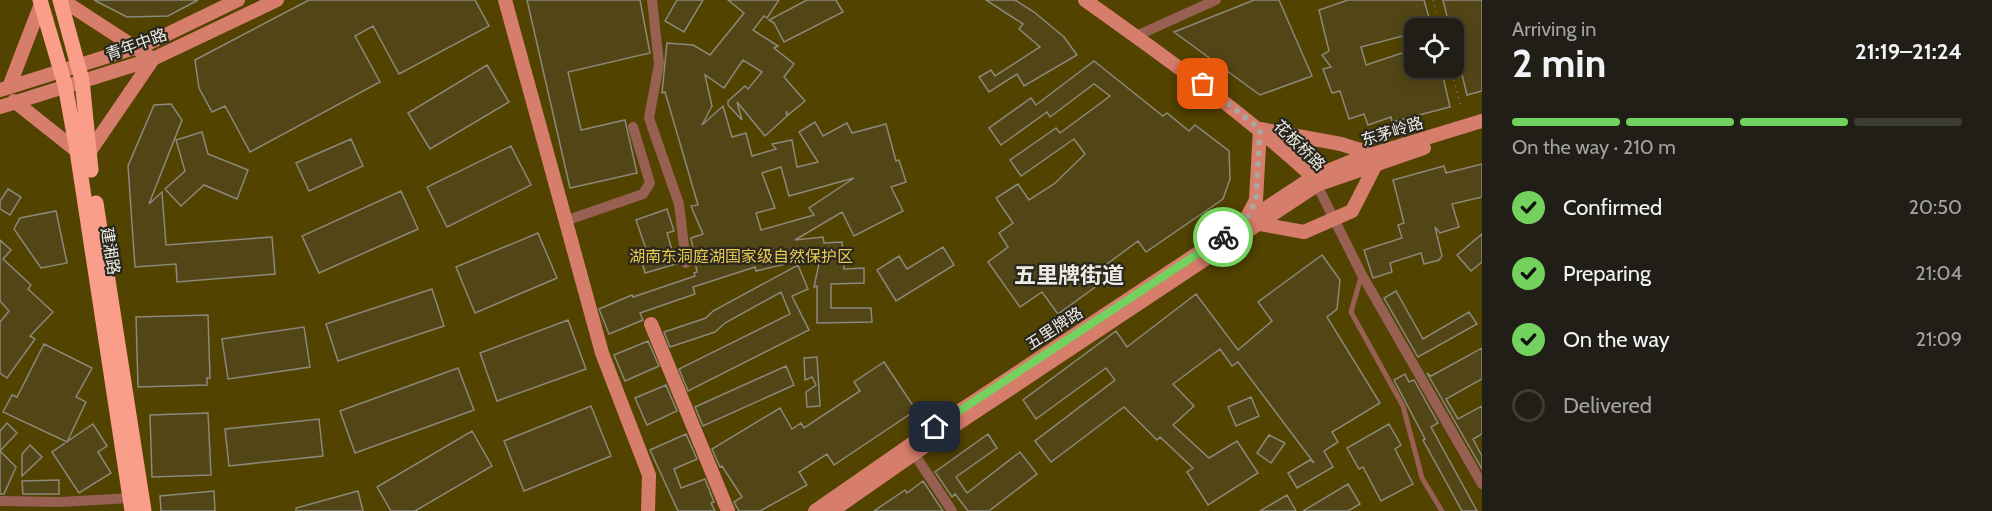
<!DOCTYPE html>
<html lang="en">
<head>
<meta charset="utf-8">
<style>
	:root { --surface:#201e16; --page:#2d2b23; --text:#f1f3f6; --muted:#a2a2a1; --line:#3d3c35; --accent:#72d25d }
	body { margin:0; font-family:Cabin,"Noto Sans SC",sans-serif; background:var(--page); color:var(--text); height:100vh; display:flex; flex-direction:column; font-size:22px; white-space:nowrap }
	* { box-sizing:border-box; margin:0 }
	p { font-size:20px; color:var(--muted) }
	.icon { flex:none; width:33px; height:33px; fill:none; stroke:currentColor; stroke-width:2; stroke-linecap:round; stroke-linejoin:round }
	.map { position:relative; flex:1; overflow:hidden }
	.details { display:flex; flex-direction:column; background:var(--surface); width:510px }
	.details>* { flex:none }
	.tools { position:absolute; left:1404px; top:18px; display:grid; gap:12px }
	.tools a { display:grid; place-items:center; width:60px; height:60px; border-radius:12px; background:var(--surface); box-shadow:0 3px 15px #0003,0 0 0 2px var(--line); font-size:30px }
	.pin { position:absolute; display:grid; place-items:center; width:51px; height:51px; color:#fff; margin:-26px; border-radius:12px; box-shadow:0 3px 9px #0006 }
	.courier { position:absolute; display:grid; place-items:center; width:60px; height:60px; margin:-30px; border:4px solid #72d25d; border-radius:50%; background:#fff; color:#222; box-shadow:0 2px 8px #0007 }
	.head em { font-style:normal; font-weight:700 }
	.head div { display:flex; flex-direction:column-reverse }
	.head { display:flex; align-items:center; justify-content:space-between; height:102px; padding:0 30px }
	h1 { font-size:39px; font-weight:700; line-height:45px }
	.bar { display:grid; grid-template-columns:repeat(4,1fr); gap:9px 6px; align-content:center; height:72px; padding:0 30px }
	.bar i { height:8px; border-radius:4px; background:var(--line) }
	.bar .on { background:var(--accent) }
	.bar p { grid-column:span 4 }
	ol { padding:0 30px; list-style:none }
	li { display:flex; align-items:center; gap:18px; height:66px }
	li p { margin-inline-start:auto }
	li .icon { padding:6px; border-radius:50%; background:var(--accent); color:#111; stroke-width:4 }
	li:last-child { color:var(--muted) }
	li i { width:33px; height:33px; border:3px solid var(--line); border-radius:50% }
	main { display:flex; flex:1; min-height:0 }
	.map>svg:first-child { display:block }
</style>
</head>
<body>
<main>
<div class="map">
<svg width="1482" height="511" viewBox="0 0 1482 511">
	<rect width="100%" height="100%" fill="#2a281e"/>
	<path fill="#534300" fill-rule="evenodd" d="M 0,0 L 1482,0 L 1482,511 L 0,511 ZM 1414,28 L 1454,28 L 1454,68 L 1414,68 Z"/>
	<path fill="#524617" stroke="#8b887c" stroke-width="1.5" fill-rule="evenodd" d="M 94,0 L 198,0 L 168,16 L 127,17 Z
		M 309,0 L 475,0 L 489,26 L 399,74 L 373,26 L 355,36 L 380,82 L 250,152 L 225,106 L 212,112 L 199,88 L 195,60 Z
		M 527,0 L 640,0 L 650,53 L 568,72 L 581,130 L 625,120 L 637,173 L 570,188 Z
		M 677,0 L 703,0 L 684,32 L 665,21 Z
		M 728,0 L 779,0 L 767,18 L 764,16 L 753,30 L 778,46 L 774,48 L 794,64 L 784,77 L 805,101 L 788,115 L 786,111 L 787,116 L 765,136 L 737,102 L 742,120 L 728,105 L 728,101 L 745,86 L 748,89 L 762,72 L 743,60 L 724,88 L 705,75 L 712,106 L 702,125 L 723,106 L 732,137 L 746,133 L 752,156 L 776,149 L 772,144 L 792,140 L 797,167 L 818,162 L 799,132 L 815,122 L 823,136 L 847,123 L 852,133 L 886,124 L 896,161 L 899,160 L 906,182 L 891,187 L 903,211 L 854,236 L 842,212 L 795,240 L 823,237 L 824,243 L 842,242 L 844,269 L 864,268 L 864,283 L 831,284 L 831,308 L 871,308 L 872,322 L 817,323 L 817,286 L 814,287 L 820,259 L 807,259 L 756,271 L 755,267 L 693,287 L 695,294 L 640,313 L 643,320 L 609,334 L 599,309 L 632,295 L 633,297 L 695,276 L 694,273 L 697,272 L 691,238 L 703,234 L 691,206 L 698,205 L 665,92 L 662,93 L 667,43 L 693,45 L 710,55 L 744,13 ZM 781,167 L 789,196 L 854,178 L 809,208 L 814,215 L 761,230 L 756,213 L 775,208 L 762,173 Z
		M 807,0 L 836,0 L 843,12 L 784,42 L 774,23 L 769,20 Z
		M 986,0 L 1015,0 L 1034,12 L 1064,37 L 1077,55 L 1024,86 L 1017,74 L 989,92 L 979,77 L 991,70 L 995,76 L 1040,47 L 1019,29 L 1023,24 Z
		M 1254,0 L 1279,0 L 1312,76 L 1260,95 L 1174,32 Z
		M 1348,0 L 1424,0 L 1432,28 L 1414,28 L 1414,33 L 1361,47 L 1366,65 L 1414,49 L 1414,68 L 1441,68 L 1450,107 L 1392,122 L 1391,117 L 1368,125 L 1364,114 L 1349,119 L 1340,91 L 1332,93 L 1323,69 L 1331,67 L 1322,55 L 1329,51 L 1319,10 Z
		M 1443,0 L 1482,0 L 1482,91 L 1467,95 L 1454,42 L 1454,28 L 1449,24 Z
		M 1094,61 L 1163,116 L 1167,113 L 1189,131 L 1195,125 L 1229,151 L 1230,179 L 1223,199 L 1146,252 L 1138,241 L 1091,276 L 1098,285 L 1058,314 L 1042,292 L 1020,307 L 988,262 L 1008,247 L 999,233 L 1013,223 L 996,198 L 1018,184 L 1029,200 L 1054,184 L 1085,154 L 1074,139 L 1021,176 L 1010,160 L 1056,128 L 1060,133 L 1110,96 L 1094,84 L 1050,117 L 1047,112 L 1001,145 L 989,128 L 1031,98 L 1036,105 Z
		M 487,65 L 509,102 L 430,149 L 408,113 Z
		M 171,104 L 182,120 L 149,204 L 162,192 L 166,245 L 272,237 L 275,274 L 177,282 L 176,264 L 135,267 L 128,166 L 154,105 Z
		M 202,132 L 208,154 L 248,170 L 237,199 L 204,185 L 181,206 L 165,189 L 185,171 L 176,140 Z
		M 351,139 L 363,166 L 309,191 L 296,163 Z
		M 511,146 L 531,185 L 447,227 L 427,187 Z
		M 1482,164 L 1482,197 L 1452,204 L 1459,227 L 1440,233 L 1435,227 L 1442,256 L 1439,260 L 1424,264 L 1421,253 L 1390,263 L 1392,272 L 1373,278 L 1364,250 L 1402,238 L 1398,225 L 1404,223 L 1393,180 L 1444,166 L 1446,173 Z
		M 8,189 L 21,197 L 10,215 L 0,209 L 0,201 Z
		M 401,191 L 418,229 L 319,273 L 302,236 Z
		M 667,209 L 674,231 L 667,233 L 676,264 L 645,273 L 639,251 L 646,249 L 636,220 Z
		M 56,211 L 67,263 L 41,268 L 14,229 L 20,218 Z
		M 538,233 L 557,278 L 475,313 L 456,267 Z
		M 1482,234 L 1482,262 L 1471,271 L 1457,255 Z
		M 0,240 L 11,250 L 3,259 L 31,285 L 28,289 L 53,312 L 30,336 L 35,339 L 7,378 L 0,373 L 0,322 L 9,311 L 0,301 Z
		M 943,247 L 954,265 L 896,301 L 877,270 L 899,256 L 907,269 Z
		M 1322,255 L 1340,280 L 1337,309 L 1327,317 L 1380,403 L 1332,432 L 1338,442 L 1324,451 L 1333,467 L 1297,488 L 1288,473 L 1310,460 L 1314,463 L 1238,362 L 1232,366 L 1220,349 L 1173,384 L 1194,406 L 1173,425 L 1209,458 L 1237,441 L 1258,473 L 1208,505 L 1187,472 L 1193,468 L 1160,437 L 1157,440 L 1124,407 L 1051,462 L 1035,441 L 1115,380 L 1106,368 L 1036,419 L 1023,400 L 1116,331 L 1127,347 L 1196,294 L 1238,350 L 1272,321 L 1258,302 Z
		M 798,265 L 808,289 L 792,296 L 809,330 L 688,391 L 679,369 L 790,314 L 781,292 L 725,323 L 715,332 L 670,347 L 664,332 L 706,318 L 713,311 Z
		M 432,289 L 444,326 L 338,361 L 326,324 Z
		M 1396,291 L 1423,339 L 1469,312 L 1477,324 L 1418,357 L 1384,298 Z
		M 208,315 L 210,378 L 207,378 L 207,385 L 138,387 L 136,317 Z
		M 568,320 L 586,369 L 497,401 L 480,353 Z
		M 304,327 L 310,367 L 228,379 L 222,339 Z
		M 648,341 L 659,366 L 625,381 L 614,355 Z
		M 44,344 L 92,368 L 76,397 L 86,402 L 67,442 L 3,412 L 12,395 L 17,397 Z
		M 1482,348 L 1482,379 L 1446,399 L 1458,419 L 1482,406 L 1482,434 L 1473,439 L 1482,456 L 1482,469 L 1427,373 L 1431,376 Z
		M 817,357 L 820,406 L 807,407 L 806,392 L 816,385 L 812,377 L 805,380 L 804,358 Z
		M 884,362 L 916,410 L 834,465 L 827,454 L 799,472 L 807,485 L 760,511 L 739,511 L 734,502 L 742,497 L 722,466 L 720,467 L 712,449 L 780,408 L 792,429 L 801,423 L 804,428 L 860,391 L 854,382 Z
		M 786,366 L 794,385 L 703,426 L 695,407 Z
		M 458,368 L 474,410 L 355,453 L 340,411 Z
		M 1405,374 L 1409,382 L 1414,380 L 1438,423 L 1431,427 L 1477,511 L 1462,511 L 1423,440 L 1425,439 L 1394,380 Z
		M 666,385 L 677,411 L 647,425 L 635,398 Z
		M 1251,397 L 1259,416 L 1236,426 L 1228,407 Z
		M 591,406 L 611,456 L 524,491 L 504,441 Z
		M 208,413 L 211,475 L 152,477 L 150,415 Z
		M 319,419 L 323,456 L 229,466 L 225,429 Z
		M 7,423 L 17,433 L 0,451 L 0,431 Z
		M 93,424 L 107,446 L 98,452 L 111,473 L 79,493 L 52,452 Z
		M 1389,424 L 1401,445 L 1395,449 L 1413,484 L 1381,501 L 1363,467 L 1359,469 L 1347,448 Z
		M 472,431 L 492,466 L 415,511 L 391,511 L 377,487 Z
		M 686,434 L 697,459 L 674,469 L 681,488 L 705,479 L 714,502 L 711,503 L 715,511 L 678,511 L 650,450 Z
		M 988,434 L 997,448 L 956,477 L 967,493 L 1020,452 L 1037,474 L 989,511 L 968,511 L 955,494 L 952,497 L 935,472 Z
		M 1269,435 L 1285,443 L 1271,463 L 1257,453 Z
		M 30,445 L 42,457 L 22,476 L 22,454 Z
		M 0,451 L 16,467 L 4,494 L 0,494 Z
		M 59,480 L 59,494 L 23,494 L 22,481 Z
		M 923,481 L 943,511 L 874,511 L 905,490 L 907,493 Z
		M 1348,484 L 1360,504 L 1348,511 L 1303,511 Z
		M 214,491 L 215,511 L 161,511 L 160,496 Z
		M 358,491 L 363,511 L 296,511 L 296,508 Z
		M 1287,495 L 1296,511 L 1260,511 Z"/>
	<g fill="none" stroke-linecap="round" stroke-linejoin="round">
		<path stroke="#69675f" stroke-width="2" stroke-dasharray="1.5 4.5" stroke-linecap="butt" d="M 1433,0 L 1440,28
			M 1451,68 L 1461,108"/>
		<path stroke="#985f53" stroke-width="5" d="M 1361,277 L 1351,312 L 1403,406 L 1422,478 L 1442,511"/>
		<path stroke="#985f53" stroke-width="10" d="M 652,0 L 659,64 L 649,118 L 679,204 L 686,263
			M 1136,36 L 1216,0
			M 1317,185 L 1362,275 L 1482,484
			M 565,221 L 643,194 L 650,183 L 633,127
			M 911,449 L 952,511
			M 0,501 L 61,502 L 130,498"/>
		<path stroke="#d77d6b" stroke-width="14" d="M 62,0 L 153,59 L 88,154
			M 505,0 L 602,353 L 649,475 L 648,511
			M 1085,0 C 1165,57 1241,111 1313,177 L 1317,184
			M 9,87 L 41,4
			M 0,90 L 147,44 L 238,0
			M 14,101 L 77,151
			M 0,107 L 153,59 L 277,0
			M 1245,221 L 1256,200 L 1260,129 L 1341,144 L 1373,154
			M 1260,224 L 1304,232 L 1352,211 L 1376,164
			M 651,324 L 728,511
			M 815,511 L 949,418 L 1313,177 L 1357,159 L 1482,121
			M 832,511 L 954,426 L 1317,185 L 1424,148"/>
		<path stroke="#fa9d89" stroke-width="15" d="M 40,0 L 65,85 L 77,151 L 132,511
			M 60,0 L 82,80 L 91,170
			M 96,203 L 144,511"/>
	</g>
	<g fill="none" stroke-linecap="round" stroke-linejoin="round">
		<path stroke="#a9a79f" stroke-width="6" stroke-dasharray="0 10.8" d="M 1203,84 L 1260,129 L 1256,200 L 1244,223 L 1223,237"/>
		<path stroke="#72d25d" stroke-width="8" d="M 935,427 L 1223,237"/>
	</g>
	<g text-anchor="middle" stroke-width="4.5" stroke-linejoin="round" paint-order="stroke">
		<g font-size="16" fill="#edebe5" stroke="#2a281e">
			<text transform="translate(136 44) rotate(-20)" y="6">青年中路</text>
			<text transform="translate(1392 131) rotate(-17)" y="6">东茅岭路</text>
			<text transform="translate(1300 145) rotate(44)" y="6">花板桥路</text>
			<text transform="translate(111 251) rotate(81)" y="6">建湘路</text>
			<text transform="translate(1054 328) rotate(-33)" y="6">五里牌路</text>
		</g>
		<g font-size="16" fill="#e9ca53" stroke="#2a281e">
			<text x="741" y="262">湖南东洞庭湖国家级自然保护区</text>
		</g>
		<g font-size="22" font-weight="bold" fill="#edebe5" stroke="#2a281e">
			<text x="1069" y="283">五里牌街道</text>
		</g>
	</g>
</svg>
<div class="tools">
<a><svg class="icon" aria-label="locate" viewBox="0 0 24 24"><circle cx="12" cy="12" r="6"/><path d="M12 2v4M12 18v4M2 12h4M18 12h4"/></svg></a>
</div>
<div class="pin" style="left:1203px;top:84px;background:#ea580c"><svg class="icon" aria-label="bag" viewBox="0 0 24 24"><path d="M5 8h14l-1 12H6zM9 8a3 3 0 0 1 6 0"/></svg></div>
<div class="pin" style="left:935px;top:427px;background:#1f2937"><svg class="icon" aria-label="home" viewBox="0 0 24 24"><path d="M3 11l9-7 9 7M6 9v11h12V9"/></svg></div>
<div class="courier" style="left:1223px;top:237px"><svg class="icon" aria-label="bike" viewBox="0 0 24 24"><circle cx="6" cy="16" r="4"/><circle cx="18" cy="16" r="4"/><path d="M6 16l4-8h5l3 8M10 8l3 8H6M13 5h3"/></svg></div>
</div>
<section class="details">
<div class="head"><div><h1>2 min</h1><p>Arriving in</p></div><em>21:19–21:24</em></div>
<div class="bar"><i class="on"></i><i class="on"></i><i class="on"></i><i></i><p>On the way · 210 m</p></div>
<ol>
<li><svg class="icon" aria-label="check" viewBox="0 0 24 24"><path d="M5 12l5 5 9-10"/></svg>Confirmed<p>20:50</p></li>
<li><svg class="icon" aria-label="check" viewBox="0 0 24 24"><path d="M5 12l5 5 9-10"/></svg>Preparing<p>21:04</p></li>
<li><svg class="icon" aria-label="check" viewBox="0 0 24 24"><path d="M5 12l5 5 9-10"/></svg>On the way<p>21:09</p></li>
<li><i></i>Delivered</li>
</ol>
</section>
</main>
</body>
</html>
